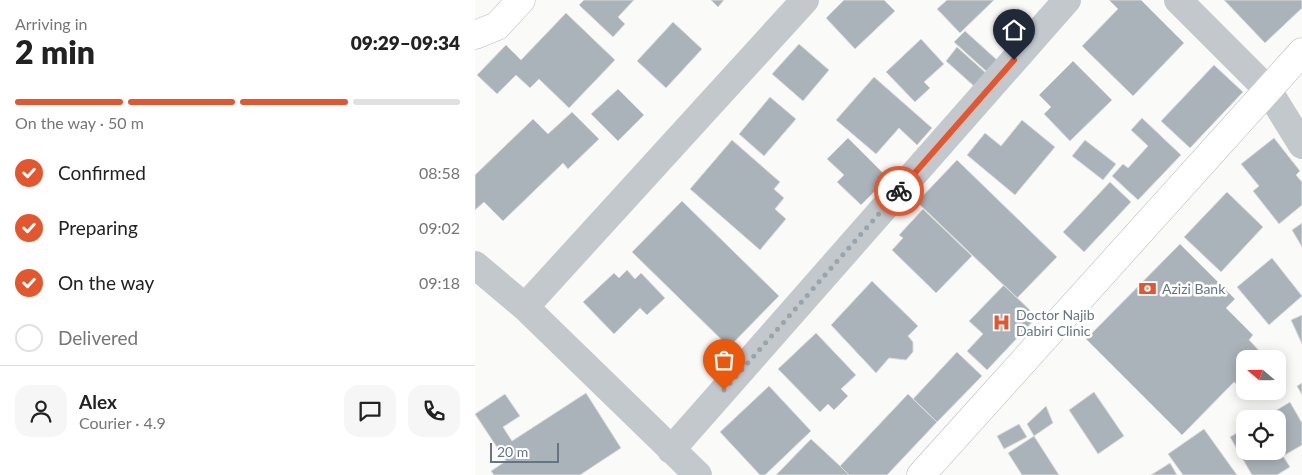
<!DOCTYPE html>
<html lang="en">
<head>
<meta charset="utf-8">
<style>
	:root { --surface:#fff; --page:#f6f6f6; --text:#222; --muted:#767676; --line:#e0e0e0; --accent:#e4572e }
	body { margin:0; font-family:Lato,sans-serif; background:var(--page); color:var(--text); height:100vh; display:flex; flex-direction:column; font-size:19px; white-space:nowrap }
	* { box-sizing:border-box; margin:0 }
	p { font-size:16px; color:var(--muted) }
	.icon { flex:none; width:28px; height:28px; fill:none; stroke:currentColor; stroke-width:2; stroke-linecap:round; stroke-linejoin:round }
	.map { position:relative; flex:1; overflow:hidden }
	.panel { display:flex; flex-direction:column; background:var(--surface); width:475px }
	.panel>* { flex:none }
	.needle { width:32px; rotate:290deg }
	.buttons { position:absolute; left:761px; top:350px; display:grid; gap:10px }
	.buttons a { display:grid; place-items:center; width:50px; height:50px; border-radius:10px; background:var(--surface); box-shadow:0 2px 12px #0003; font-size:25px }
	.scale { position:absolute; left:15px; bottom:12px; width:69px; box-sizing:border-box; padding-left:5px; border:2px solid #657683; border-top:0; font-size:14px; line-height:18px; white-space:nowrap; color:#657683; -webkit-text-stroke:4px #fff; paint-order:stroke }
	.pin { position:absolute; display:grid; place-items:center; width:42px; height:42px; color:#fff; margin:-51px -21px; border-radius:50% 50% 50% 0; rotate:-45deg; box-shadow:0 0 5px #0007 }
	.pin .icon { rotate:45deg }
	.courier { position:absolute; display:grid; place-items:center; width:50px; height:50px; margin:-25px; border:4px solid #e4572e; border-radius:50%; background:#fff; color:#222; box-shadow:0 1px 6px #0007 }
	.head em { font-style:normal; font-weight:800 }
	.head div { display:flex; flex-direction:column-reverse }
	.head { display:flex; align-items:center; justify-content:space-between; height:85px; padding:0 15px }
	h1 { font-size:32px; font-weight:800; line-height:38px }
	.bar { display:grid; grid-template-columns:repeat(4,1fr); gap:8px 5px; align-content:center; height:60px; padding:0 15px }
	.bar i { height:6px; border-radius:4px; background:var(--line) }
	.bar .on { background:var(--accent) }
	.bar p { grid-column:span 4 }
	.line { display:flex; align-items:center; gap:12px; padding:0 15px; border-top:1px solid var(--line) }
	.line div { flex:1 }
	.round { display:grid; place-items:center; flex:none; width:52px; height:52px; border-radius:15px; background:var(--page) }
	ol { padding:0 15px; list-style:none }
	li { display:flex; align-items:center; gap:15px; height:55px }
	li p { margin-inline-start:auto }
	li .icon { padding:5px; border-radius:50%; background:var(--accent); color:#fff; stroke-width:4 }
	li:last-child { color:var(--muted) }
	li i { width:28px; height:28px; border:2px solid var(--line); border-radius:50% }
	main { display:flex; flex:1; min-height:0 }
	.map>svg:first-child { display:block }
</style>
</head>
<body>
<main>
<section class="panel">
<div class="head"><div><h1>2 min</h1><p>Arriving in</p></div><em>09:29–09:34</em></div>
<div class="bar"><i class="on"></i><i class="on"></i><i class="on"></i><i></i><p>On the way · 50 m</p></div>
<ol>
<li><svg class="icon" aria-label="check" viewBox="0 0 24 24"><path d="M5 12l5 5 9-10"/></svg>Confirmed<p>08:58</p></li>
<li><svg class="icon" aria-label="check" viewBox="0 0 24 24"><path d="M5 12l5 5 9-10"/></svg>Preparing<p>09:02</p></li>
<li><svg class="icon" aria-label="check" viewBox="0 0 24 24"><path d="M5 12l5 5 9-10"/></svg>On the way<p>09:18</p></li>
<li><i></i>Delivered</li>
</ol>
<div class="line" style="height:90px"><a class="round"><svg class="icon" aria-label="person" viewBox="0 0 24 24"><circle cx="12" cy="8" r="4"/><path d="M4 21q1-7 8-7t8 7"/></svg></a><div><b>Alex</b><p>Courier · 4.9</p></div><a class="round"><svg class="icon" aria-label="chat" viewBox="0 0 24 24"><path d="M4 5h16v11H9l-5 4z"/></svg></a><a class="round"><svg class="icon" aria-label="phone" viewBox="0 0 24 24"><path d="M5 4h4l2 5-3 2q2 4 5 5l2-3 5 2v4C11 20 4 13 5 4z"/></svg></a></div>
</section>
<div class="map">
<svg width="827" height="475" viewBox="0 0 827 475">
	<rect width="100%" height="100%" fill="#fafaf8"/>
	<path fill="#aab3b9" stroke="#dcdcda" d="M 109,0 L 159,0 L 143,17 L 150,24 L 138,37 L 104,5 Z
		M 236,0 L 249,0 L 243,7 Z
		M 369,0 L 409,0 L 420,11 L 380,49 L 351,18 Z
		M 472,0 L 519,0 L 485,33 L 462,9 Z
		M 634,0 L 666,0 L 709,43 L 658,96 L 607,46 L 643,9 Z
		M 749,0 L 827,0 L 827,8 L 790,43 Z
		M 91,13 L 140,60 L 94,108 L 64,79 L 55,88 L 41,75 L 22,94 L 2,75 L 31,45 L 46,60 Z
		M 198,22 L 227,49 L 191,88 L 162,61 Z
		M 490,31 L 522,60 L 511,71 L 479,42 Z
		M 446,39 L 469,64 L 449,82 L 455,88 L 440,102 L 411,72 Z
		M 324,44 L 354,70 L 328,101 L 297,74 Z
		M 482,47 L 512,74 L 500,87 L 471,61 Z
		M 598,61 L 637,100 L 595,141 L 569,114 L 576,107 L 564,95 Z
		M 739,65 L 768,92 L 715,148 L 686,121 Z
		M 399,77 L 457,128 L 442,145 L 424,128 L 401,154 L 361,120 Z
		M 143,89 L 169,115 L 143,141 L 116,114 Z
		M 295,97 L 321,119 L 289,156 L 264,134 Z
		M 97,112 L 124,139 L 93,169 L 88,163 L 28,221 L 9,202 L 0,210 L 0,175 L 58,119 L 73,134 Z
		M 667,118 L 706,155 L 663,200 L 637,176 L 648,164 L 653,168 L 673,146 L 656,130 Z
		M 547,120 L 580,147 L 540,195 L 492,155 L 510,133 L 526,146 Z
		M 373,138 L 413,178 L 386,205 L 362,182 L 369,175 L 352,159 Z
		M 799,138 L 825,171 L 821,175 L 827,182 L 827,205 L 804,224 L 778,191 L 784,186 L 766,164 Z
		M 257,140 L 305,182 L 299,189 L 309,198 L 300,209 L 311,219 L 285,250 L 215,189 Z
		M 610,140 L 641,164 L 628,180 L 597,156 Z
		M 482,160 L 582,257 L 542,298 L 442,202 Z
		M 635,182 L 656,202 L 609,252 L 588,232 Z
		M 752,192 L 788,227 L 746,272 L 709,237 Z
		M 207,201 L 304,296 L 254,347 L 157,252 Z
		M 448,209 L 497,256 L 461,293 L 417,250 L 428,238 L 424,235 Z
		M 827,223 L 827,247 L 817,230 Z
		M 705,244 L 760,299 L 751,308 L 778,335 L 774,340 L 792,359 L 770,359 L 771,391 L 759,382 L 707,435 L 611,339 Z
		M 797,258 L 827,296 L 794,325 L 762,287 Z
		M 152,270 L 160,279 L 166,273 L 190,298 L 172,315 L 165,308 L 139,334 L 108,302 L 139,273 L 144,278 Z
		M 397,281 L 443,326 L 433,336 L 438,342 L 438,352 L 431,360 L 414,358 L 401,373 L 356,325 Z
		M 529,285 L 562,317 L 512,370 L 492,351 L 508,334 L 494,321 Z
		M 827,315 L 827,344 L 816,320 Z
		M 341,333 L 381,375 L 366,389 L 373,396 L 359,410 L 353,404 L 345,412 L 303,369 Z
		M 482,352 L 507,376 L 462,422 L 438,399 Z
		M 827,383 L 827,395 L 822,386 Z
		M 294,386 L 336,431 L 290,475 L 285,475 L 245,432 Z
		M 619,392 L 649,436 L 623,454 L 594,410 Z
		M 111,393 L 146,448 L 105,475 L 19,475 L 16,471 L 31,461 L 0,414 L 30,394 L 45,416 L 28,427 L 37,441 Z
		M 433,394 L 462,422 L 412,475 L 374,475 L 365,466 Z
		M 815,402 L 827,423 L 827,445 L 808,456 L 815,467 L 802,475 L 777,475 L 755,437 L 770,428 L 770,451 L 802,451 L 802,419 L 787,419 Z
		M 571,406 L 578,423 L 559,436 L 552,424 Z
		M 544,424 L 552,437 L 529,449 L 522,436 Z
		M 729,429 L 762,475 L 708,475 L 693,454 Z
		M 559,436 L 584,475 L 547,475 L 533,453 Z
		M 336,439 L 365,466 L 374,475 L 301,475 Z
		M 695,463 L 702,475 L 676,475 Z"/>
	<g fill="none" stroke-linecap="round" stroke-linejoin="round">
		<defs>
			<path id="major" d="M 0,35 L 22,26 L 46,0
				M 446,475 L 827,52"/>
		</defs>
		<use href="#major" stroke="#b5babe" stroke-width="29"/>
		<path stroke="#c3c8cc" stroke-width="28" d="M 703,0 L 793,90 L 827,145
			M 0,265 L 50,307 L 223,475
			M 50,307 L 330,0
			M 196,450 L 592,0"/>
		<use href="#major" stroke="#fff" stroke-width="28"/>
	</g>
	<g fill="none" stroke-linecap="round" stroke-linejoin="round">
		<path stroke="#99a4ac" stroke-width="5" stroke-dasharray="0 9" d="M 249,390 L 424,191"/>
		<path stroke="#e4572e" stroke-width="6" d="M 424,191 L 539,60"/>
	</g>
	<defs>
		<symbol id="bank-bare" viewBox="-9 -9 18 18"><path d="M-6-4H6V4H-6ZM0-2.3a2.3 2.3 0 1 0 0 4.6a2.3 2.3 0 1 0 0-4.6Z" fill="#e4572e" stroke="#fff" stroke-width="2.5" paint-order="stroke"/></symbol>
		<symbol id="hospital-bare" viewBox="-9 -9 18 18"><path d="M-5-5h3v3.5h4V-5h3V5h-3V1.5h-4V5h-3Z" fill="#e4572e" stroke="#fff" stroke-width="2.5" paint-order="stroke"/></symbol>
	</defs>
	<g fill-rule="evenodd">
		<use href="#bank-bare" x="660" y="276" width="25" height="25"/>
		<use href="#hospital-bare" x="514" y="310" width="25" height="25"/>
	</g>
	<g text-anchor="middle" stroke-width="5" stroke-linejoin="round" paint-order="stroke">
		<g font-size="14" fill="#657683" stroke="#fff" text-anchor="start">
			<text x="687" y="294">Azizi Bank</text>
			<text x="541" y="320">Doctor Najib<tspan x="541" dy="16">Dabiri Clinic</tspan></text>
		</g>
	</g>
</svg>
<div class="buttons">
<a><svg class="needle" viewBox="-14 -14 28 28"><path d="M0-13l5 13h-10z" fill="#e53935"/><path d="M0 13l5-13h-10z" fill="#767676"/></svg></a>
<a><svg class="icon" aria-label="locate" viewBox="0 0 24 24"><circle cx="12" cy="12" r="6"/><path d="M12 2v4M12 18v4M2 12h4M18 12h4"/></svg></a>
</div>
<div class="scale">20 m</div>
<div class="pin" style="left:249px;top:390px;background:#ea580c"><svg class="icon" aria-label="bag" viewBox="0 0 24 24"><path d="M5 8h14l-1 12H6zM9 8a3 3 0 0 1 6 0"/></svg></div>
<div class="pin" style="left:539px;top:60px;background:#1f2937"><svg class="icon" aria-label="home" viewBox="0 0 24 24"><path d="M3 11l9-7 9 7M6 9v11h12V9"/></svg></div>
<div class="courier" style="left:424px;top:191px"><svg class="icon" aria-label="bike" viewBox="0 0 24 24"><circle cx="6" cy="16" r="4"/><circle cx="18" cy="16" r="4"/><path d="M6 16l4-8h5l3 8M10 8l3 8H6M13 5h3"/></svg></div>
</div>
</main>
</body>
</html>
